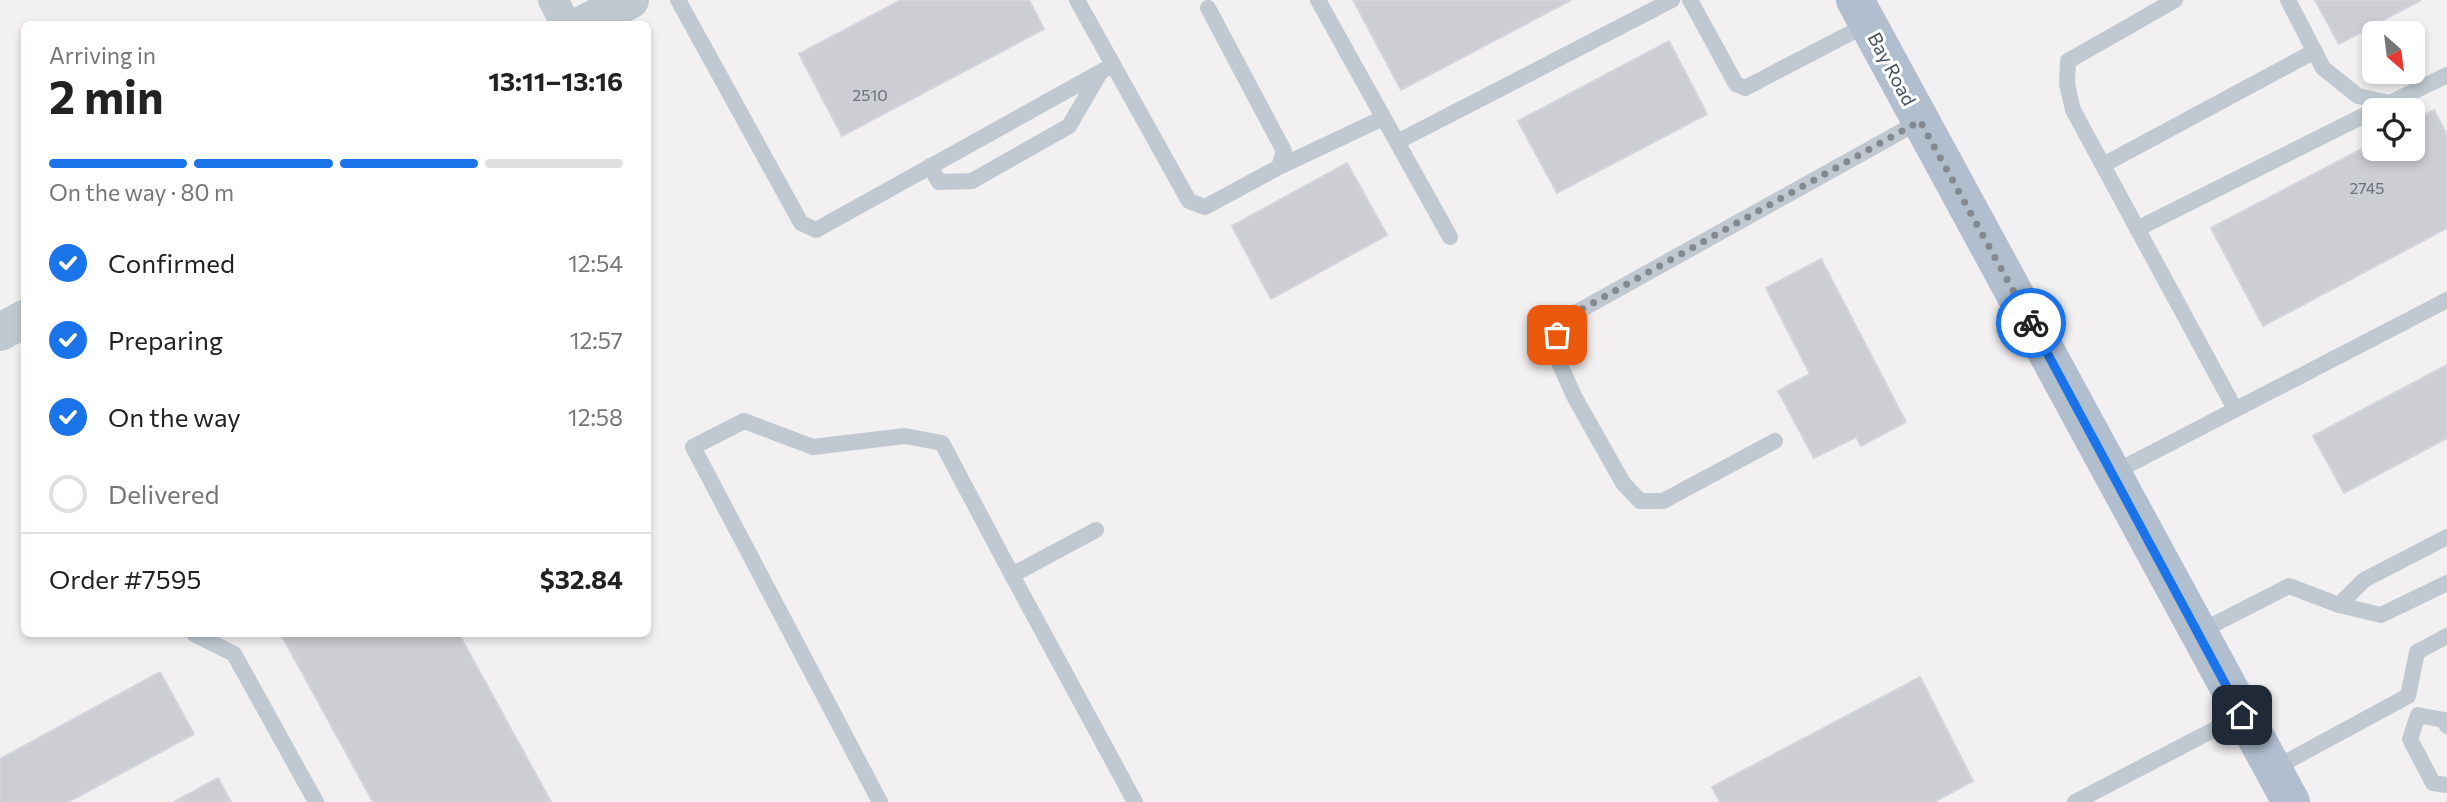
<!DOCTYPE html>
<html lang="en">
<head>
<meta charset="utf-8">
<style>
	:root { --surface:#fff; --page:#f6f6f6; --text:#222; --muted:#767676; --line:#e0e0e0; --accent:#1a73e8 }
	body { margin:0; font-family:Commissioner,sans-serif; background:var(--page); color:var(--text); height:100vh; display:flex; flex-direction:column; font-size:26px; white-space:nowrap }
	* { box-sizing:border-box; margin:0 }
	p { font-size:23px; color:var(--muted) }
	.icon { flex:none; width:38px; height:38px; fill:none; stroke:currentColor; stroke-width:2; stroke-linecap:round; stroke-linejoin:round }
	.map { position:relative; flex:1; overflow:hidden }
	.panel { position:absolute; left:21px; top:21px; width:630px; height:616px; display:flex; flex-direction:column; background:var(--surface); border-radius:10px; box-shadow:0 4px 10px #0003 }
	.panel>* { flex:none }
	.needle { width:46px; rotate:152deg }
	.fabs { position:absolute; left:2362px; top:21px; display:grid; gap:14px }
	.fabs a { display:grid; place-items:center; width:63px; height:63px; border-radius:10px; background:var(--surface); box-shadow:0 4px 10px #0003; font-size:35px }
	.pin { position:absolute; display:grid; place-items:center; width:60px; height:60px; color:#fff; margin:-30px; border-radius:14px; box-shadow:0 4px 10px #0006 }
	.courier { position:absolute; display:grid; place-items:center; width:70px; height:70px; margin:-35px; border:5px solid #1a73e8; border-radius:50%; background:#fff; color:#222; box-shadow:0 2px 9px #0007 }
	.headline em { font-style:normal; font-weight:700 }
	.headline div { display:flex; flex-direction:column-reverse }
	.headline { display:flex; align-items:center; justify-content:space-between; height:119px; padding:0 28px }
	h1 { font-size:46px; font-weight:700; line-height:52px }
	.bar { display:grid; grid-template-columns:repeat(4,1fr); gap:10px 7px; align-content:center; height:84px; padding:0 28px }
	.bar i { height:9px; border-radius:5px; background:var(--line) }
	.bar .current { background:var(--accent) }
	.bar p { grid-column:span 4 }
	.line { display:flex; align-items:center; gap:18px; padding:0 28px; border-top:2px solid var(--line) }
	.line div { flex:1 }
	ol { padding:0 28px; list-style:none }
	li { display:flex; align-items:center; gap:21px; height:77px }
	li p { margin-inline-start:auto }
	li .icon { padding:7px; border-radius:50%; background:var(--accent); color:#fff; stroke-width:4 }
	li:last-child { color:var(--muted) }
	li i { width:38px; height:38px; border:4px solid var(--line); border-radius:50% }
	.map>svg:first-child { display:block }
</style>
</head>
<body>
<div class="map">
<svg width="2447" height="802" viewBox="0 0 2447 802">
	<rect width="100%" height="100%" fill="#f2f0f0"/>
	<path fill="#ccced4" stroke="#d4d5db" stroke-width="2" d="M 901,0 L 1029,0 L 1044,29 L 842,136 L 799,54 Z
		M 1353,0 L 1571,0 L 1401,90 Z
		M 2315,0 L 2421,0 L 2339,44 Z
		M 1669,41 L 1707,114 L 1557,193 L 1518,121 Z
		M 2434,110 L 2447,135 L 2447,228 L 2263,326 L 2211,228 L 2375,142 L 2375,149 L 2413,149 L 2413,121 Z
		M 1347,163 L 1387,235 L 1271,299 L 1232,226 Z
		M 1821,259 L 1906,422 L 1861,446 L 1856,437 L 1814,458 L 1778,391 L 1810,374 L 1766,288 Z
		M 2447,365 L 2447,438 L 2344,493 L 2313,436 Z
		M 281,634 L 459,634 L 551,802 L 373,802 Z
		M 160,672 L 194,734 L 68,802 L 0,802 L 0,759 Z
		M 1920,677 L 1973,781 L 1934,802 L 1720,802 L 1712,787 Z
		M 218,778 L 231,802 L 174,802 Z"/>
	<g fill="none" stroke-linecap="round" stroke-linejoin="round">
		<path stroke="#c0c9d1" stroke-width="16" d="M 678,0 L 801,223 L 816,230 L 1113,65
			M 1077,0 L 1189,201 L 1205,207 L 1279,167 L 1284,151 L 1208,8
			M 1318,0 L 1397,142
			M 1690,0 L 1736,84 L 1745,88 L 1868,24
			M 2175,0 L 2068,61 L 2067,84 L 2073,110 L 2235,409
			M 2288,0 L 2323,68 L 2358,96 L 2390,103 L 2447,75
			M 2103,165 L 2315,51
			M 930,166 L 939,182 L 972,181 L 1069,126 L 1100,73
			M 1279,167 L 1383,118
			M 2137,229 L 2375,110
			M 1450,237 L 1397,142 L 1672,0
			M 1775,441 L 1663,501 L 1640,501 L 1623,483 L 1574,396 L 1558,360 L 1557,335 L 1568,317 L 1920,121
			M 2113,473 L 2447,300
			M 2447,537 L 2364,580 L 2339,605 L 2381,615 L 2447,583
			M 1012,575 L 1135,802
			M 2199,632 L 2289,586 L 2339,605
			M 194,634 L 234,654 L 316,802
			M 2418,715 L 2410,739 L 2433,783 L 2447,785
			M 2418,715 L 2444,720 L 2447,726
			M 2273,769 L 2408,696 L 2417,652 L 2447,636
			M 880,802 L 693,447 L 744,421 L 813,447 L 905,436 L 942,443 L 1012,575 L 1096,530
			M 2075,802 L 2242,715"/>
		<path stroke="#c0c9d1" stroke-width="30" d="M 553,0 L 566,24"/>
		<path stroke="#c0c9d1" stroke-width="38" d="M 584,24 L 630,0
			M 0,332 L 24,319"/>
		<path stroke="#b0bece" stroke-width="38" d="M 1855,0 L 2291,802"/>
	</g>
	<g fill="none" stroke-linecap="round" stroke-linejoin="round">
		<path stroke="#848990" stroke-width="7" stroke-dasharray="0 12.6" d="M 1557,335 L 1568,317 L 1920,121 L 2031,323"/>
		<path stroke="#1a73e8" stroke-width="9" d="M 2031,323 L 2242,715"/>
	</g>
	<g text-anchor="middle" stroke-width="6" stroke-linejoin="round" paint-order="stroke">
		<g font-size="16" fill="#69717b">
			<text x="870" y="101">2510</text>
			<text x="2367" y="194">2745</text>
		</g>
		<g font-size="19" fill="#48525d" stroke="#fff">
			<text transform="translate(1892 69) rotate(62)" y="7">Bay Road</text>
		</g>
	</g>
</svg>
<div class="fabs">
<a><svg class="needle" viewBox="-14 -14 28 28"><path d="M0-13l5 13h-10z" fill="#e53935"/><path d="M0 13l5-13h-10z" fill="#767676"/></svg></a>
<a><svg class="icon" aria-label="locate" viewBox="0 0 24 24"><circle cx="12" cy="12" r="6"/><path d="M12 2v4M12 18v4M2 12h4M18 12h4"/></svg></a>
</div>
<div class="pin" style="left:1557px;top:335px;background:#ea580c"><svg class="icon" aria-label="bag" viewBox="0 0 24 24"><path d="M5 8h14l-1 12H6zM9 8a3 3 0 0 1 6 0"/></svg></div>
<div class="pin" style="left:2242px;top:715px;background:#1f2937"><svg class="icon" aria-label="home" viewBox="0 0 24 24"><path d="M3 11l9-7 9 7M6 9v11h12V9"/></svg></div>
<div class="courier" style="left:2031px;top:323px"><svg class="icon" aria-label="bike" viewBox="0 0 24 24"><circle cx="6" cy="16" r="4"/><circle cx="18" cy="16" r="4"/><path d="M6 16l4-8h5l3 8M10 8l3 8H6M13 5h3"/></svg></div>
<section class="panel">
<div class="headline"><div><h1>2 min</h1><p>Arriving in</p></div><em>13:11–13:16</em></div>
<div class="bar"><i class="current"></i><i class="current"></i><i class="current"></i><i></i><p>On the way · 80 m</p></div>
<ol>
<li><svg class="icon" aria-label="check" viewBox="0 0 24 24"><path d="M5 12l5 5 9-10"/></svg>Confirmed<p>12:54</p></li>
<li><svg class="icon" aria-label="check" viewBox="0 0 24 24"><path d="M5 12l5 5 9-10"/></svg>Preparing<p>12:57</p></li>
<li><svg class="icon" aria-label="check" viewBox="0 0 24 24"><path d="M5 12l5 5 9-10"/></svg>On the way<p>12:58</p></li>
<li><i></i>Delivered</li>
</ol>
<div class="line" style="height:91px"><div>Order #7595</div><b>$32.84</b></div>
</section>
</div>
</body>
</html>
